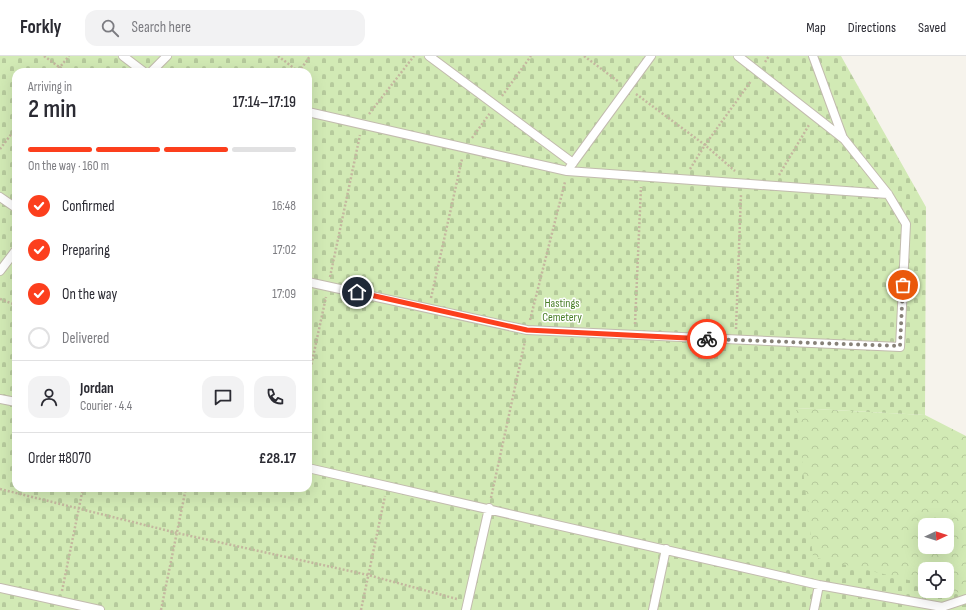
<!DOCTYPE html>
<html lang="en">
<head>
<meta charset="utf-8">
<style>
	:root { --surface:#fff; --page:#f2f2f3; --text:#2b2b33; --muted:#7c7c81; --line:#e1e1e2; --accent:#fc3f1d }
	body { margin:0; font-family:"Sofia Sans Condensed",sans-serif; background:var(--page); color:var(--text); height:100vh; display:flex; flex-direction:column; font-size:15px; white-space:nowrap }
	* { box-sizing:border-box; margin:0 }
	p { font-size:13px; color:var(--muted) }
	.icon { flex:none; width:22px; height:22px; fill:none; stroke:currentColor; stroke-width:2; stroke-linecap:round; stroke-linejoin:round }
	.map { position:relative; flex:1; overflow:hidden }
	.drawer { position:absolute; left:12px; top:12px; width:300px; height:424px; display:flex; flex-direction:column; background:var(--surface); border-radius:12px; box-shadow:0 4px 16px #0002 }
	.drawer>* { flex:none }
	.needle { width:26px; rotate:86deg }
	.controls { position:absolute; left:918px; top:462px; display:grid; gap:8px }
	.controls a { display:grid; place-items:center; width:36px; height:36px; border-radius:8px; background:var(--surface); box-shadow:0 4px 16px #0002; font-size:20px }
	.pin { position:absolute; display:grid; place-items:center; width:34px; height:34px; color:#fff; margin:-17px; border:2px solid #fff; border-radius:50%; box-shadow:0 1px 4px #0007 }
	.courier { position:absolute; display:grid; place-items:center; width:40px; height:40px; margin:-20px; border:3px solid #fc3f1d; border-radius:50%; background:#fff; color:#222; box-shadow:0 1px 5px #0007 }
	.summary em { font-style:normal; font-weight:600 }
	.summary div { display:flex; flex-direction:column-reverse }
	.summary { display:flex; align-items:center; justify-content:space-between; height:68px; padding:0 16px }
	h1 { font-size:26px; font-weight:600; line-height:30px }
	.bar { display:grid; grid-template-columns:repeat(4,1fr); gap:6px 4px; align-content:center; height:48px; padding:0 16px }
	.bar i { height:5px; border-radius:3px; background:var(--line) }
	.bar .on { background:var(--accent) }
	.bar p { grid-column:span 4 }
	.line { display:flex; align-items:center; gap:10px; padding:0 16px; border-top:1px solid var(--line) }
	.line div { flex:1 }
	.round { display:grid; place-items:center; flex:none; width:42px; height:42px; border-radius:12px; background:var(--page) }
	ol { padding:0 16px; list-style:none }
	li { display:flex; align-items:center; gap:12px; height:44px }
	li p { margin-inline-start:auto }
	li .icon { padding:4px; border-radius:50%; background:var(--accent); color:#fff; stroke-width:4 }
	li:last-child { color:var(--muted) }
	li i { width:22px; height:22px; border:2px solid var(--line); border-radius:50% }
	header { display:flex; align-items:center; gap:24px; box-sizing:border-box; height:56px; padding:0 20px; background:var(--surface); border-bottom:1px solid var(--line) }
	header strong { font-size:19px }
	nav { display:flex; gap:22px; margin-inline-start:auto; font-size:14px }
	.search { width:280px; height:36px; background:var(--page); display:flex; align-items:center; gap:10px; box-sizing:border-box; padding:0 14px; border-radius:12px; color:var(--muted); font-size:15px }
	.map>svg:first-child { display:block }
</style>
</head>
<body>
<header>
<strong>Forkly</strong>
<div class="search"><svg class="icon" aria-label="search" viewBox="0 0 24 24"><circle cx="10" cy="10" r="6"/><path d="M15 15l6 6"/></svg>Search here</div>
<nav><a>Map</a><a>Directions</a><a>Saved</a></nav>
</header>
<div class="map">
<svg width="966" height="554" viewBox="0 0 966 554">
	<defs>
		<pattern id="forest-crowns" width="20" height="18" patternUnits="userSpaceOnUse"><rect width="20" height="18" fill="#d2eab5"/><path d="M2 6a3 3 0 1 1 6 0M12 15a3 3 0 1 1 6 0" fill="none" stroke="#b6ca9c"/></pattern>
		<pattern id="cemetery-stones" width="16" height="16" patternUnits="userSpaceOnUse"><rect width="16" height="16" fill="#d2eab5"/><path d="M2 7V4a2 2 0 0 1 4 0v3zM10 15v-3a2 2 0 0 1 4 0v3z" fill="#b6ca9c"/></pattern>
	</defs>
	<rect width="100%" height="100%" fill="#f6f3ec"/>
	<path fill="url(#forest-crowns)" fill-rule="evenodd" d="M 308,282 L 796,352 L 925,359 L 966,380 L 966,554 L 822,554 ZM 925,469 L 947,469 L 947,491 L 925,491 ZM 925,513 L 947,513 L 947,535 L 925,535 Z"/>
	<path fill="url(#cemetery-stones)" fill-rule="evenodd" d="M 0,0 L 841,0 L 926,151 L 925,359 L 796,352 L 813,501 L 925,528 L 925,535 L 947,535 L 947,534 L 966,538 L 966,554 L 0,554 ZM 16,16 L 308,16 L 308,432 L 16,432 Z"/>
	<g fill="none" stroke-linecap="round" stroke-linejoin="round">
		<defs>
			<path id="lane" d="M 123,0 L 144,16
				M 429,0 L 573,107
				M 813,0 L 843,82
				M 151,16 L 167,0
				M 308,56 L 567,115 L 888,138
				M 570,111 L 651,0
				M 0,141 L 16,152
				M 0,215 L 16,194
				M 308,226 L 527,274 L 900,291 L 906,168 L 888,138 L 844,83 L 738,0
				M 0,343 L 16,346
				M 308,412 L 819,529 L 942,551 L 966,543
				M 0,532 L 100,554
				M 466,554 L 489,452
				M 653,554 L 666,493
				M 814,554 L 819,529"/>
		</defs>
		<use href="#lane" stroke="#c2bbae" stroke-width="10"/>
		<path stroke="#c4b79f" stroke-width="2.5" stroke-dasharray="2 2" stroke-linecap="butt" d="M 44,0 L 66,16
			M 278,0 L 299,16
			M 584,0 L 619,26
			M 765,6 L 769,0
			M 56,16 L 69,0
			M 299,16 L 310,0
			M 636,38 L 705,89 L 735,115
			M 502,40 L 531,0
			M 369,58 L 414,0
			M 472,82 L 490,57
			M 0,93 L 16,72
			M 690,113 L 705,89 L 751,25
			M 779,119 L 809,69
			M 330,221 L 360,79
			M 431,242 L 462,103
			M 0,243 L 16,249
			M 530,264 L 565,126
			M 635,268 L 641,131
			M 736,273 L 741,138
			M 308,324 L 326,241
			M 0,433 L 177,477 L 368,519 L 457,543
			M 491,442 L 525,285
			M 62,535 L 83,432
			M 161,554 L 186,432
			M 361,554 L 385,440"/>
		<use href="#lane" stroke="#fff" stroke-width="8"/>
	</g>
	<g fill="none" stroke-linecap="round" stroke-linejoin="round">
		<path stroke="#878178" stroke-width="4" stroke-dasharray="0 7.2" d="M 707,283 L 900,290 L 903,229"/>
		<path stroke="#fc3f1d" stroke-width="5" d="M 357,236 L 527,274 L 707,283"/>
	</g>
	<g text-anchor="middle" stroke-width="3" stroke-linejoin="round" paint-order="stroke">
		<g font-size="12" fill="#4a7f2a" stroke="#fff">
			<text x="562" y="251">Hastings<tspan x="562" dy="14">Cemetery</tspan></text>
		</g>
	</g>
</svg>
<div class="controls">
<a><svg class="needle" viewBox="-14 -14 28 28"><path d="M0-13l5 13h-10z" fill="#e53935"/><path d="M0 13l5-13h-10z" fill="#7c7c81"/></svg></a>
<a><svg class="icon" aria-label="locate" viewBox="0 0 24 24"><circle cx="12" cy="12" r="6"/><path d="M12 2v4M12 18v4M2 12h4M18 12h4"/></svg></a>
</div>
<div class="pin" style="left:903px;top:229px;background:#ea580c"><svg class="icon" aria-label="bag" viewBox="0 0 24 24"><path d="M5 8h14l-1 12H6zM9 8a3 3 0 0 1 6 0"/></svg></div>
<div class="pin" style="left:357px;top:236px;background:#1f2937"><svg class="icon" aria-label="home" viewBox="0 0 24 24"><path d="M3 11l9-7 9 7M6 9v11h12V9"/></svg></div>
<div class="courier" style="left:707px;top:283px"><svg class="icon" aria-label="bike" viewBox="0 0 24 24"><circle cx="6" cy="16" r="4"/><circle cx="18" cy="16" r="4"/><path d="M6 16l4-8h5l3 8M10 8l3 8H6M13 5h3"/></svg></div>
<section class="drawer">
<div class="summary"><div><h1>2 min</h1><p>Arriving in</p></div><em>17:14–17:19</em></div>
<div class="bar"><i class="on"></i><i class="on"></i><i class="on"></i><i></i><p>On the way · 160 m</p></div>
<ol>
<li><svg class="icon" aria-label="check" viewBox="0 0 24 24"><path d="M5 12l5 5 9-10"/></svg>Confirmed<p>16:48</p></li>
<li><svg class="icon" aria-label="check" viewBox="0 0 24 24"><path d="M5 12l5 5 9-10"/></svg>Preparing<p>17:02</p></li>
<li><svg class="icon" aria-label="check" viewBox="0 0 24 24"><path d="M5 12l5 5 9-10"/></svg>On the way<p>17:09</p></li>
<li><i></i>Delivered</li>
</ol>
<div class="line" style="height:72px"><a class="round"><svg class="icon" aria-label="person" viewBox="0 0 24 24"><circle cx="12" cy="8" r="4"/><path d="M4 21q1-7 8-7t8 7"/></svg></a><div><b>Jordan</b><p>Courier · 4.4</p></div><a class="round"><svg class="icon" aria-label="chat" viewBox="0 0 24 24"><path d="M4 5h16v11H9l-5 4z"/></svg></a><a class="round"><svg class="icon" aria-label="phone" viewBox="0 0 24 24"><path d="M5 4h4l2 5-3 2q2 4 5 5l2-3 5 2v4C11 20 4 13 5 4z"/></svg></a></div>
<div class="line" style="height:52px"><div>Order #8070</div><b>£28.17</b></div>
</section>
</div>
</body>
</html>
